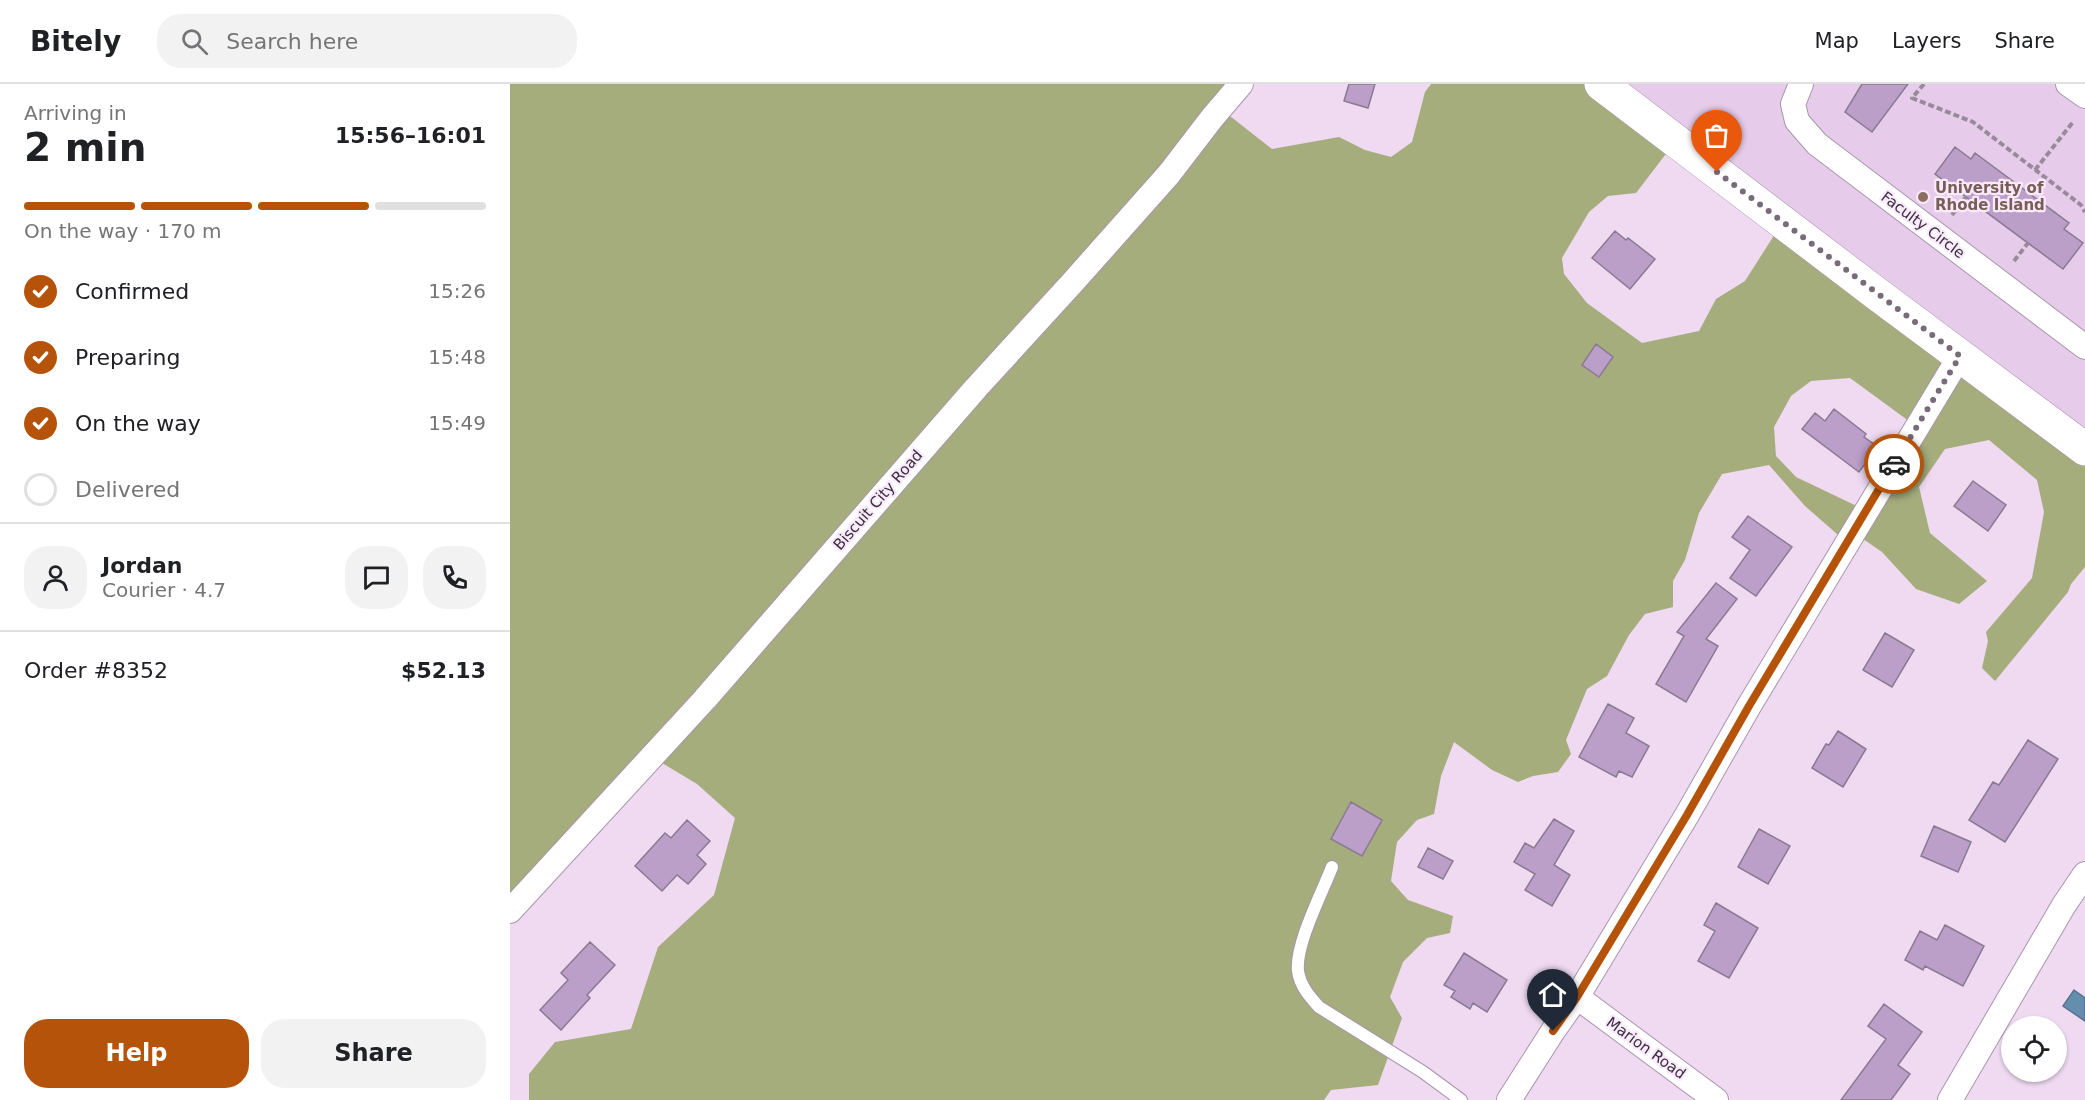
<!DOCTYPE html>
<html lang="en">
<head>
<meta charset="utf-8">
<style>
	:root { --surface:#fff; --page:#f2f2f2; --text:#202124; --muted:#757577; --line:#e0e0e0; --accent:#b45309 }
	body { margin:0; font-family:"DejaVu Sans",sans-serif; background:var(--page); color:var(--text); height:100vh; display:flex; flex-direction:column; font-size:22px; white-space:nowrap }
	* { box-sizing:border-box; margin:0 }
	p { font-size:20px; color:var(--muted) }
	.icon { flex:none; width:33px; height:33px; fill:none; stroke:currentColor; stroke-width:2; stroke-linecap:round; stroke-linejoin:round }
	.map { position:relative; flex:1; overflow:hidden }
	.panel { display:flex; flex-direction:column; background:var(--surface); width:510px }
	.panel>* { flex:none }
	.tools { position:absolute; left:1491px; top:932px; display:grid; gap:12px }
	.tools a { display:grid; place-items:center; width:66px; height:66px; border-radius:50%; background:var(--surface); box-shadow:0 2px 4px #0004; font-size:30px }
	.pin { position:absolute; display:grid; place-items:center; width:51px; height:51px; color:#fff; margin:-62px -26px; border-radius:50% 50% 50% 0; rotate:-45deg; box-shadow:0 0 6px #0007 }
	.pin .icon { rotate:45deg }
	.courier { position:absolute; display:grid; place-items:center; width:60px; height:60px; margin:-30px; border:4px solid #b45309; border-radius:50%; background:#fff; color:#222; box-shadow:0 2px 8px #0007 }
	.overview em { font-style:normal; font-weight:600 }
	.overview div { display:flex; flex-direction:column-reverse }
	.overview { display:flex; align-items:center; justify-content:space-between; height:102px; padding:0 24px }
	h1 { font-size:39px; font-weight:600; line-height:45px }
	.bar { display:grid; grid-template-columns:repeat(4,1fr); gap:9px 6px; align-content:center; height:72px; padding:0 24px }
	.bar i { height:8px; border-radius:4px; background:var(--line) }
	.bar .selected { background:var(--accent) }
	.bar p { grid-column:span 4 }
	.line { display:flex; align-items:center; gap:15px; padding:0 24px; border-top:2px solid var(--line) }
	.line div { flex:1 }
	.round { display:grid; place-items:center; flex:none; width:63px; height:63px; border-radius:24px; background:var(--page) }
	ol { padding:0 24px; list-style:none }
	li { display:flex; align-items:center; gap:18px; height:66px }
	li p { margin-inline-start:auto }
	li .icon { padding:6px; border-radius:50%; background:var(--accent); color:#fff; stroke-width:4 }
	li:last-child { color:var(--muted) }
	li i { width:33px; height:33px; border:3px solid var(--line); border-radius:50% }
	.button { display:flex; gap:12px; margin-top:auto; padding:12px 24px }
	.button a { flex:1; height:69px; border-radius:24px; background:var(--accent); color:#fff; font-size:24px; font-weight:600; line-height:69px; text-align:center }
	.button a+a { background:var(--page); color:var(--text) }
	header { display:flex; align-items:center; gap:36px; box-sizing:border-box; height:84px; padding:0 30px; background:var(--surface); border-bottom:2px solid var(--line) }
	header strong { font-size:28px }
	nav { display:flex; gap:33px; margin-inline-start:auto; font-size:21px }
	.search { width:420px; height:54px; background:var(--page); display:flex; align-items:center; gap:15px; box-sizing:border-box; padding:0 21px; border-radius:24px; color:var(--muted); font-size:22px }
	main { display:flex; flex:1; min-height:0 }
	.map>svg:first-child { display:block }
</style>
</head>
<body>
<header>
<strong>Bitely</strong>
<div class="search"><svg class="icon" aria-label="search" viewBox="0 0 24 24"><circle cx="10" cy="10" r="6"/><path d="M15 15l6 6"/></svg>Search here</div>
<nav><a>Map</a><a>Layers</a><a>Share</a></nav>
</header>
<main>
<section class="panel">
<div class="overview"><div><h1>2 min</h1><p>Arriving in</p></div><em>15:56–16:01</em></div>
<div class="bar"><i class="selected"></i><i class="selected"></i><i class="selected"></i><i></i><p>On the way · 170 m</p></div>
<ol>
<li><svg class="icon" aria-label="check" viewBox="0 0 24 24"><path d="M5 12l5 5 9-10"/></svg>Confirmed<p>15:26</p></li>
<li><svg class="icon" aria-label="check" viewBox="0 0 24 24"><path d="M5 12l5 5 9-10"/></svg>Preparing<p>15:48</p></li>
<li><svg class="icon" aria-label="check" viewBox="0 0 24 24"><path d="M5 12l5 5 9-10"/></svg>On the way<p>15:49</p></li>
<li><i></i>Delivered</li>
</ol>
<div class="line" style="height:108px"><a class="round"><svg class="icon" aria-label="person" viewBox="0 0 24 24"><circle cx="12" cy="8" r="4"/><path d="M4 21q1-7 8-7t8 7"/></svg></a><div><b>Jordan</b><p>Courier · 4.7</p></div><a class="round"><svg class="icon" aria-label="chat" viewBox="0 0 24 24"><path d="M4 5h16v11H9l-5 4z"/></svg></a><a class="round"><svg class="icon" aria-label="phone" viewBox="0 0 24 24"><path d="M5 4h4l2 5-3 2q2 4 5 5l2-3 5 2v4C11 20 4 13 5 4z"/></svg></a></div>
<div class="line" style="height:78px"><div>Order #8352</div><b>$52.13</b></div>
<div class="button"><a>Help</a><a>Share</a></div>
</section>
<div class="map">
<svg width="1575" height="1016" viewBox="0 0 1575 1016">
	<rect width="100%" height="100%" fill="#efdaf2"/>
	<path fill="#e6ccea" d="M 1114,0 L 1575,0 L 1575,365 Z"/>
	<path fill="#a5ad7d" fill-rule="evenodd" d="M 0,0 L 718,0 L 711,25 L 762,65 L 829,53 L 855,66 L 881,73 L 902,58 L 915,8 L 921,0 L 1079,0 L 1162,62 L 1126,109 L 1098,112 L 1079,128 L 1052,174 L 1054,190 L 1077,219 L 1132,259 L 1189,247 L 1206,215 L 1235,197 L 1270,142 L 1575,378 L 1575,483 L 1561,500 L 1558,508 L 1485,597 L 1472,584 L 1478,557 L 1476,548 L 1522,494 L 1534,428 L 1527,396 L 1479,356 L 1435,365 L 1409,403 L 1420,449 L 1477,497 L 1449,520 L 1406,505 L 1372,468 L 1343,448 L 1335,457 L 1295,422 L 1259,381 L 1212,390 L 1189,429 L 1175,476 L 1163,497 L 1163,523 L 1135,530 L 1119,551 L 1097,592 L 1077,605 L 1056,656 L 1061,670 L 1048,688 L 1023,692 L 1008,698 L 982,686 L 944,658 L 931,692 L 924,730 L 907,736 L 887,758 L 881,797 L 898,816 L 943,832 L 940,849 L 917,854 L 893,878 L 880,913 L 892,934 L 868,1001 L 821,1006 L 814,1016 L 19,1016 L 19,990 L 45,958 L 121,945 L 148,863 L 204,811 L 225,734 L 187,700 L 142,673 L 0,820 ZM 1340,294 L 1407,343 L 1353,425 L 1286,393 L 1266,372 L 1264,343 L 1281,312 L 1301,297 Z"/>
	<path fill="#648eae" stroke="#57728b" stroke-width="1.5" d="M 1564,906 L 1575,914 L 1575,937 L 1553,922 Z"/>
	<path fill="#bb9fc9" stroke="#8a7a91" stroke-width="1.5" d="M 839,0 L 865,0 L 858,24 L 834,17 Z
		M 1352,0 L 1398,0 L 1362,48 L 1335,28 Z
		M 1445,63 L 1461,75 L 1465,69 L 1559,139 L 1554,145 L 1573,159 L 1553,185 L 1425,90 Z
		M 1105,147 L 1116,156 L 1118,154 L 1145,175 L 1120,205 L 1082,174 Z
		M 1086,260 L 1103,273 L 1089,293 L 1072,281 Z
		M 1324,325 L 1356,350 L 1354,353 L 1368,363 L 1349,388 L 1292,345 L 1305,329 L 1315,337 Z
		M 1463,397 L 1496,421 L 1478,447 L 1444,422 Z
		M 1238,432 L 1282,463 L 1246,512 L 1220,494 L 1240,466 L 1222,453 Z
		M 1206,499 L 1227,515 L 1196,555 L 1208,562 L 1176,618 L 1146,600 L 1174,552 L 1167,548 Z
		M 1375,549 L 1404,566 L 1382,603 L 1353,586 Z
		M 1098,620 L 1124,634 L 1116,649 L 1139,662 L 1122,693 L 1109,687 L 1106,693 L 1069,673 Z
		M 1328,647 L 1356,665 L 1333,703 L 1302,684 L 1316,660 L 1319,661 Z
		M 1518,656 L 1548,675 L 1495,758 L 1459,736 L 1483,698 L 1489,701 Z
		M 841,718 L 872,736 L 852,772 L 821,755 Z
		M 1044,735 L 1064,747 L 1044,781 L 1060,791 L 1042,822 L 1015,806 L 1025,790 L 1004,778 L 1015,759 L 1024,764 Z
		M 177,736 L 200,757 L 187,771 L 196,780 L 178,800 L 167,791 L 152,807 L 125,782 L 155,749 L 161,754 Z
		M 1424,742 L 1461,758 L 1448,788 L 1411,772 Z
		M 1249,745 L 1280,762 L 1258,800 L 1228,783 Z
		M 918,764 L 943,777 L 933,795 L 908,783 Z
		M 1206,819 L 1248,844 L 1219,894 L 1188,877 L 1205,847 L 1194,841 Z
		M 1435,841 L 1474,862 L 1453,902 L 1415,882 L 1413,886 L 1395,876 L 1410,847 L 1427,856 Z
		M 80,858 L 105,881 L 77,911 L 80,914 L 51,946 L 30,926 L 58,896 L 51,889 Z
		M 954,869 L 997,896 L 977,928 L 963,919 L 960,925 L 941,913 L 945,907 L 934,901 Z
		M 1374,920 L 1412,948 L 1388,981 L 1400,990 L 1381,1016 L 1331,1016 L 1376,955 L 1358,942 Z"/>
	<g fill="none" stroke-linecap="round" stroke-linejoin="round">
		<defs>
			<path id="lane" d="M 822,783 C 812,809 785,861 788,887 C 790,902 800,913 809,923 L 913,988 L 951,1016"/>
			<path id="street" d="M 1291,0 L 1283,20 L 1287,37 L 1307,60 L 1575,263
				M 1558,0 L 1575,12
				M 0,827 L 195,615 L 466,304 L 563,198 L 659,90 L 702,34 L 731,0
				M 1067,913 L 1206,1016
				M 999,1016 L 1043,947 L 1067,913 L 1177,731 L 1239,622 L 1450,272
				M 1440,1016 L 1554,821 L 1575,790"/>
			<path id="primary" d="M 1091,0 L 1367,210 L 1575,365"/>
		</defs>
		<use href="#lane" stroke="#a995ac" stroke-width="14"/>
		<use href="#street" stroke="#a995ac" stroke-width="26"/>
		<use href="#primary" stroke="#a995ac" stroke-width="34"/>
		<path stroke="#998a9b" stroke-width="4" stroke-dasharray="6 3" stroke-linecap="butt" d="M 1414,0 L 1402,14 L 1463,38 L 1571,121 L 1575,128
			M 1525,86 L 1563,38
			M 1442,131 L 1456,113
			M 1504,177 L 1518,159"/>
		<use href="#lane" stroke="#fff" stroke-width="12"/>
		<use href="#street" stroke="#fff" stroke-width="24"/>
		<use href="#primary" stroke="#fff" stroke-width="33"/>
	</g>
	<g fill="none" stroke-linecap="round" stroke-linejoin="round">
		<path stroke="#796c7a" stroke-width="6" stroke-dasharray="0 10.8" d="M 1207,88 L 1450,272 L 1384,380"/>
		<path stroke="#b45309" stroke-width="8" d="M 1043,947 L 1067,913 L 1177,731 L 1239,622 L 1384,380"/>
	</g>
	<circle fill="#8d6e63" stroke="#fae9fd" stroke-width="2" cx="1413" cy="113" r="6"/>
	<g text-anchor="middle" stroke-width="4.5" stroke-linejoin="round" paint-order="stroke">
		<g font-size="15" font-weight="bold" fill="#785e54" stroke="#fae9fd" text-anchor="start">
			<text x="1425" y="109">University of<tspan x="1425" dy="17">Rhode Island</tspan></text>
		</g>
		<g font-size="15" fill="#39313a" stroke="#fae9fd">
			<text transform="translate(1413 141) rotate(37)" y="5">Faculty Circle</text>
			<text transform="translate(368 416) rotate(-49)" y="5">Biscuit City Road</text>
			<text transform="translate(1136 964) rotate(36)" y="5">Marion Road</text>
		</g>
	</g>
</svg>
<div class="tools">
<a><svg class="icon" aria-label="locate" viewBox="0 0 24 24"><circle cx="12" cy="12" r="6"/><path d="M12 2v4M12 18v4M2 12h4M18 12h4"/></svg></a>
</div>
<div class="pin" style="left:1207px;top:88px;background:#ea580c"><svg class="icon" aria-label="bag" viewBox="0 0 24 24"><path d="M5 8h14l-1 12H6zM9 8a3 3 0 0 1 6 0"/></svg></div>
<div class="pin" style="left:1043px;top:947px;background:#1f2937"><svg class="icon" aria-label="home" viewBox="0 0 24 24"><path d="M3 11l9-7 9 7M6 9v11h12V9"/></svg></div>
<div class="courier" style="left:1384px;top:380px"><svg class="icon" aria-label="car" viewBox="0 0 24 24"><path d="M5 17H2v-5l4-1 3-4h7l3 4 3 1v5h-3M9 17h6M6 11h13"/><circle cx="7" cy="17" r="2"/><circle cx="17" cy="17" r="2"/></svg></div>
</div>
</main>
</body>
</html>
